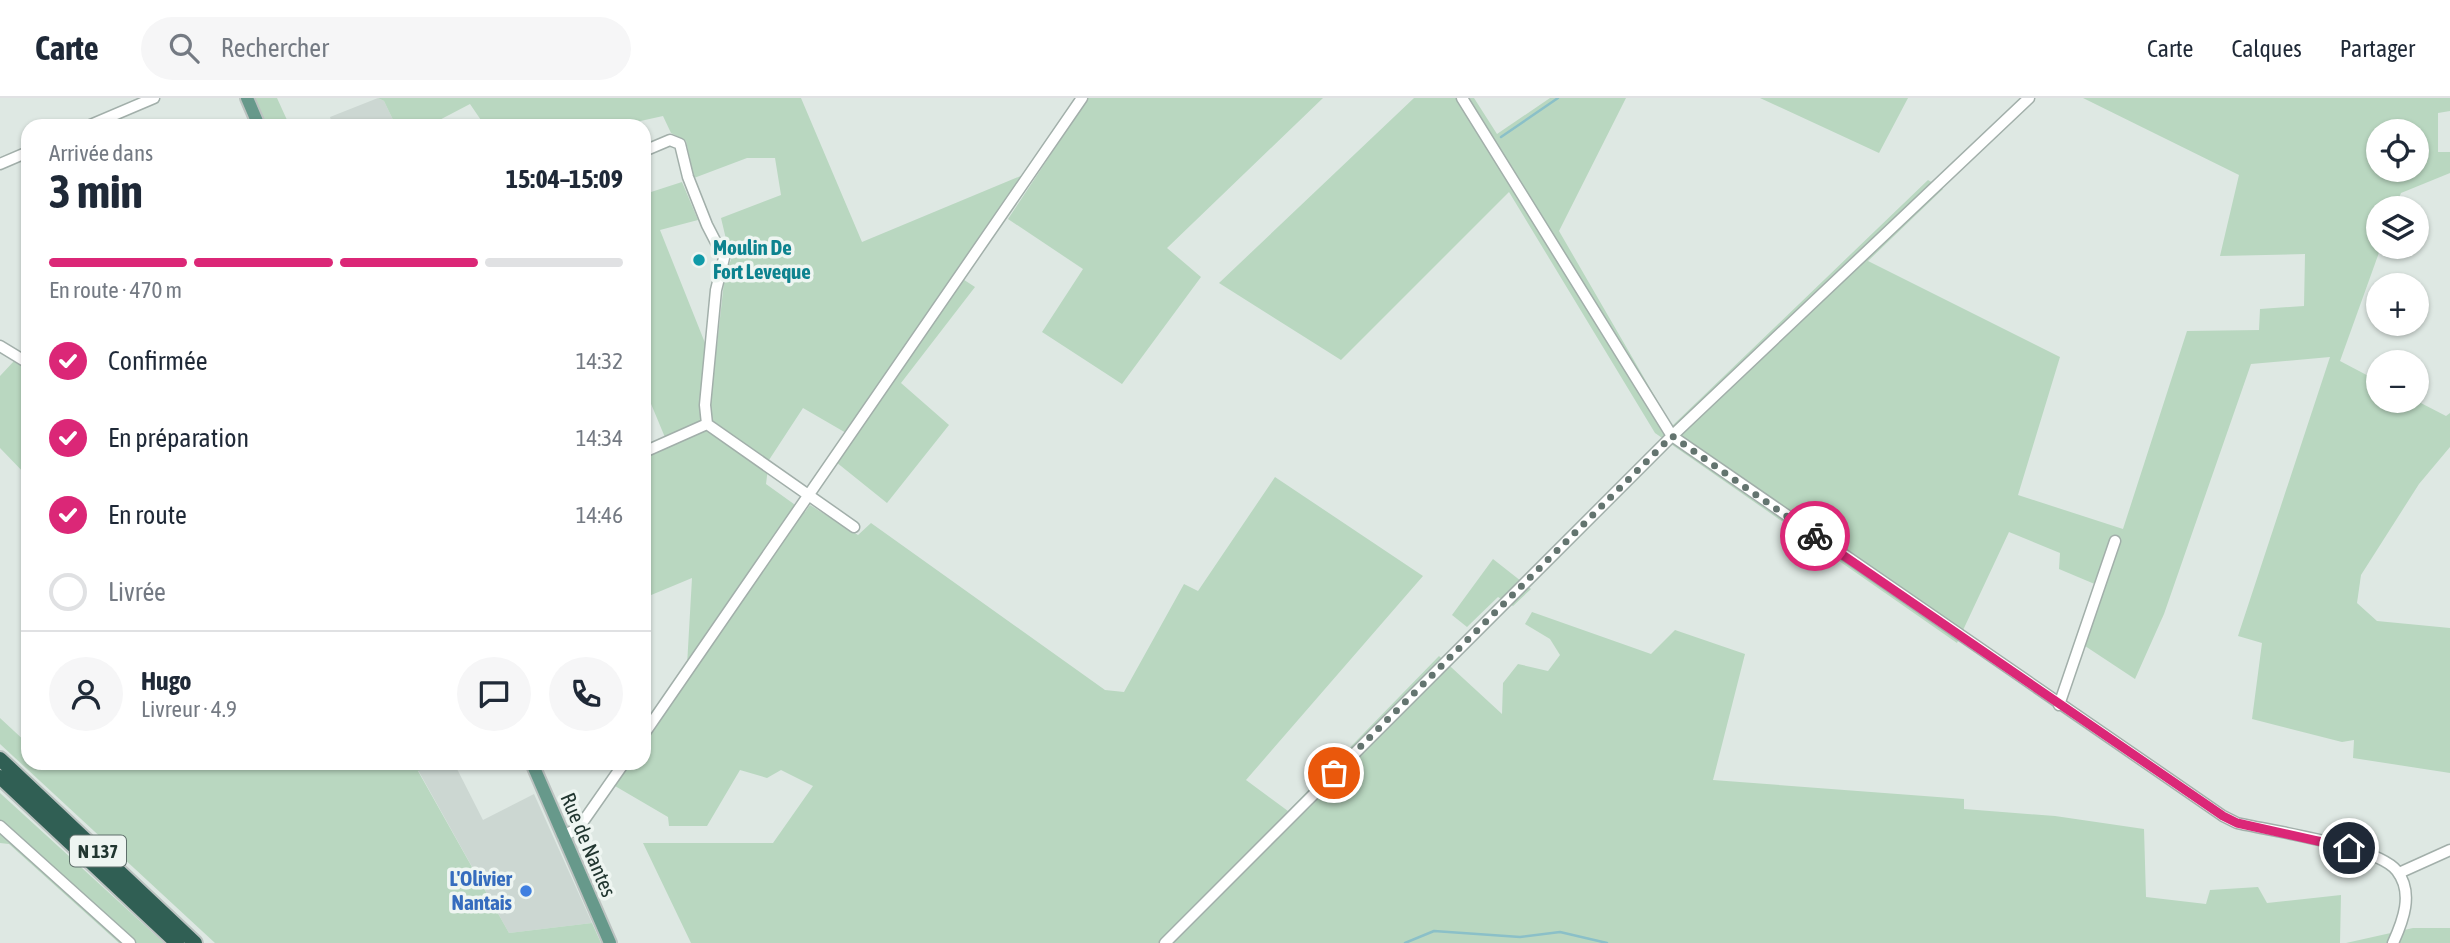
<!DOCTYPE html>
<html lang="fr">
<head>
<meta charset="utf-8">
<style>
	:root { --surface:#fff; --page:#f6f6f7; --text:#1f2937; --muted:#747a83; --line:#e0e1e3; --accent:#db2777 }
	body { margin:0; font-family:"Asap Condensed",sans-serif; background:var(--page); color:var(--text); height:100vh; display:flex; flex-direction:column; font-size:26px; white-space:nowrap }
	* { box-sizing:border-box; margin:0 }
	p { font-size:23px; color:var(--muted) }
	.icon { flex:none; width:38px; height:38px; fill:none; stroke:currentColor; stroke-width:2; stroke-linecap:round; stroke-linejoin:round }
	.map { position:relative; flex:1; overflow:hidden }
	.drawer { position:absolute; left:21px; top:21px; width:630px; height:651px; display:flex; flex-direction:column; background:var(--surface); border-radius:21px; box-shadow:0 2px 5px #0004 }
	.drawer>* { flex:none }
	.tools { position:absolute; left:2366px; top:21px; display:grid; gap:14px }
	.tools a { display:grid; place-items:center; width:63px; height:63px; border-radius:50%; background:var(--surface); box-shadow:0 2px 5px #0004; font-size:35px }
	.pin { position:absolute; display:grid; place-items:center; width:60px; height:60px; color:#fff; margin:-30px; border:4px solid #fff; border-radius:50%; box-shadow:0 2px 7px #0007 }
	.courier { position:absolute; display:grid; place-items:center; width:70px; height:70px; margin:-35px; border:5px solid #db2777; border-radius:50%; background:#fff; color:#222; box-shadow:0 2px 9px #0007 }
	.overview em { font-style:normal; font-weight:700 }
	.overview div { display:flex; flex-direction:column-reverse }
	.overview { display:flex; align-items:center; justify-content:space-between; height:119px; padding:0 28px }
	h1 { font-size:46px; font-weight:700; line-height:52px }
	.bar { display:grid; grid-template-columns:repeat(4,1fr); gap:10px 7px; align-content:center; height:84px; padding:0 28px }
	.bar i { height:9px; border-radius:5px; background:var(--line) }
	.bar .selected { background:var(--accent) }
	.bar p { grid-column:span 4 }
	.line { display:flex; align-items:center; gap:18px; padding:0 28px; border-top:2px solid var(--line) }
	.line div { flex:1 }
	.round { display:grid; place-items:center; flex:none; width:74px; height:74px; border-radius:37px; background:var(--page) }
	ol { padding:0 28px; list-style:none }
	li { display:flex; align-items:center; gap:21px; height:77px }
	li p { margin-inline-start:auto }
	li .icon { padding:7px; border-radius:50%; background:var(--accent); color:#fff; stroke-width:4 }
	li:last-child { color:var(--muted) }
	li i { width:38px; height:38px; border:4px solid var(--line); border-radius:50% }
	header { display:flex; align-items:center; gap:42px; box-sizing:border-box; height:98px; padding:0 35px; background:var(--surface); border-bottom:2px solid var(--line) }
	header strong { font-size:33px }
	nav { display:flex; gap:38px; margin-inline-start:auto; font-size:24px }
	.search { width:490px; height:63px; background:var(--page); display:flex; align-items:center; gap:18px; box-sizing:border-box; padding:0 24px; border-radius:38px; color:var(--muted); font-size:26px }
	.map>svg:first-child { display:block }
</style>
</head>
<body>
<header>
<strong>Carte</strong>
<div class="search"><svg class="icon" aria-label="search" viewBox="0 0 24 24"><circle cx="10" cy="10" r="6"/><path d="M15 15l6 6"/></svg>Rechercher</div>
<nav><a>Carte</a><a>Calques</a><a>Partager</a></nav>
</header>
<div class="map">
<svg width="2450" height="845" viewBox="0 0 2450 845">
	<rect width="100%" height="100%" fill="#dee8e3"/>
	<path fill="#ccd7d2" d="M 378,0 L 384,3 L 396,28 L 333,28 L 330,19 Z
		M 439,665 L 454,665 L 483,722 L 534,696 L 592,825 L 509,835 L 418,672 Z"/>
	<path fill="#b9d7c0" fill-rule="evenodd" d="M 254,0 L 277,0 L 287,22 L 265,28 Z
		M 378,0 L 801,0 L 862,144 L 1023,77 L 955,176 L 975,189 L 901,285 L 949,327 L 887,405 L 836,364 L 853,339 L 803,310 L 769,362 L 766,386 L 805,414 L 810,407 L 858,437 L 871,425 L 1105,592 L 1124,594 L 1184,486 L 1198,493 L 1275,379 L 1423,478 L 1246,682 L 1288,713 L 1439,558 L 1502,616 L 1503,585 L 1518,566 L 1548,573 L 1560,557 L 1550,541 L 1525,526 L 1532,514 L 1651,556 L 1675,532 L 1745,556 L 1713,682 L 1964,701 L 1964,711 L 2055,718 L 2144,731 L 2146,799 L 2206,806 L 2210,792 L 2258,789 L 2267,805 L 2341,797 L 2340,845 L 691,845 L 643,745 L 773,745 L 813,688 L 781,672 L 767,680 L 740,672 L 707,728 L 669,728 L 668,719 L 615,688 L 622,677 L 613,665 L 644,665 L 644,620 L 651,635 L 686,585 L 692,480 L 644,500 L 644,361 L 669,349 L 644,289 L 644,86 L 651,94 L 682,84 L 698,122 L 660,132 L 707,250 L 717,247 L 725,175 L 731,162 L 721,120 L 781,97 L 775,60 L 747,60 L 694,80 L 686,43 L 671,35 L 663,18 L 636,24 L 637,28 L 485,28 L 470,6 L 428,28 L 416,28 L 410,21 L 396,28 L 384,3 Z
		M 1088,0 L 1323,0 L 1167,150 L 1201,179 L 1122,286 L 1042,234 L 1083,171 L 1008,121 Z
		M 1414,0 L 1474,0 L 1497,36 L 1550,0 L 1626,0 L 1559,133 L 1672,328 L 1928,82 L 1943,91 L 1868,163 L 2060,259 L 2018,397 L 2123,431 L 2187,233 L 2259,232 L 2260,211 L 2304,208 L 2305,156 L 2220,158 L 2239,77 L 2083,0 L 2450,0 L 2450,13 L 2438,15 L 2438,54 L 2450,54 L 2450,75 L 2401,95 L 2395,110 L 2378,110 L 2378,149 L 2381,149 L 2340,263 L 2378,283 L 2378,303 L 2417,303 L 2446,318 L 2450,315 L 2450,349 L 2419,386 L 2361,477 L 2357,505 L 2377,523 L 2450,530 L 2450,675 L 2353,660 L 2354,642 L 2342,644 L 2252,621 L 2262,545 L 2238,538 L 2330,259 L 2251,266 L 2164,516 L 2135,581 L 2076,542 L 2097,487 L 2059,471 L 2060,455 L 2009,434 L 1957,545 L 1655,335 L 1509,94 L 1341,262 L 1219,185 ZM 2378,33 L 2417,33 L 2417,72 L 2378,72 Z
		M 1760,0 L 1908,0 L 1879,55 Z
		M 14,263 L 28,272 L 28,379 L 0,350 L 0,278 Z
		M 1493,461 L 1531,491 L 1513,508 L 1498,499 L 1467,529 L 1452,517 Z
		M 0,620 L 28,646 L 28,665 L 439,665 L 418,673 L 509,835 L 592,825 L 601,845 L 215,845 L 0,646 Z
		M 0,695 L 164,845 L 119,845 L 9,746 L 0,745 Z
		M 2413,830 L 2450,830 L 2450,845 L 2346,845 Z"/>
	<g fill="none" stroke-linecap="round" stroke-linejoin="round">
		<path stroke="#8bc0c8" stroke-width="2.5" d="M 1501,39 L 1558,0
			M 1405,845 L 1434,833 L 1520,839 L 1560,834 L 1607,845"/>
		<defs>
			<path id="minor" d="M 1462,0 L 1672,338 L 2223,718 L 2237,725 C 2271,733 2378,748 2397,773 C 2414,795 2403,823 2393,845
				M 88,28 L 154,0
				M 644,53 L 670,42 L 680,46 L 688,79 L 707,127 L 724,160 L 716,192 L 705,307 L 707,326
				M 0,66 L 28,54
				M 0,248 L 28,265
				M 644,354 L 707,326 L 854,429
				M 2059,607 L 2115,443
				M 644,636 L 1082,0
				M 0,728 L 130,845
				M 563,739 L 580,728 L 624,665
				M 2399,775 L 2450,752
				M 1165,845 L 1672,338 L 2029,0"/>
			<path id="major" d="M 247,0 L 259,28
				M 532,665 L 610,845"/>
			<path id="highway" d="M 0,661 L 195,845
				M 0,679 L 177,845"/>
		</defs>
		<use href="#minor" stroke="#a2afaa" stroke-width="13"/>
		<use href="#major" stroke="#bcc3c1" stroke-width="16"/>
		<use href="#highway" stroke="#bcc3c1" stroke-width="18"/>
		<use href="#minor" stroke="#fff" stroke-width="10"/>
		<use href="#major" stroke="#67998b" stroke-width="12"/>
		<use href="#highway" stroke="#305f54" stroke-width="14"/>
	</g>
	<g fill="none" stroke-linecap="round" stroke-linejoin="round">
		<path stroke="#63746f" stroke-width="7" stroke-dasharray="0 12.6" d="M 1334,675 L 1672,338 L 1815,438"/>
		<path stroke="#db2777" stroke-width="9" d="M 1815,438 L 2223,718 L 2237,725 L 2349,750"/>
	</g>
	<circle fill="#0f9aa8" stroke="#eef5f1" stroke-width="2.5" cx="699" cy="162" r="7"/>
	<circle fill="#3f7fe0" stroke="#eef5f1" stroke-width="2.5" cx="526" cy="793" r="7"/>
	<g text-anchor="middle" stroke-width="7" stroke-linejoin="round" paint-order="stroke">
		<rect fill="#eef5f1" stroke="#5e6f6a" stroke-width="2" x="70" y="737.5" width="56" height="31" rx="5"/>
		<g font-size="19" font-weight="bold" fill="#213630">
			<text x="98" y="760">N 137</text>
		</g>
		<g font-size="21" font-weight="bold" fill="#0d838f" stroke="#eef5f1" text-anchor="start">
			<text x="713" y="157">Moulin De<tspan x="713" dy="24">Fort Leveque</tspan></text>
		</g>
		<g font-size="21" fill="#213630" stroke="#eef5f1">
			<text transform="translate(588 747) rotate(67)" y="7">Rue de Nantes</text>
		</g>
		<g font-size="21" font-weight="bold" fill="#366cbe" stroke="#eef5f1" text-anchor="end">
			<text x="512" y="788">L'Olivier<tspan x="512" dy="24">Nantais</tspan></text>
		</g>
	</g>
</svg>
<div class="tools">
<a><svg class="icon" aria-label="locate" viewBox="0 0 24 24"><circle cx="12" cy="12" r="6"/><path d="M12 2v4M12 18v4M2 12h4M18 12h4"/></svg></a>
<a><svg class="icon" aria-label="layers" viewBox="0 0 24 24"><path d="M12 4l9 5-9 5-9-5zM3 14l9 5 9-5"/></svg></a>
<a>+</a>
<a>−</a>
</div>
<div class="pin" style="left:1334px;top:675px;background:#ea580c"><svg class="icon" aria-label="bag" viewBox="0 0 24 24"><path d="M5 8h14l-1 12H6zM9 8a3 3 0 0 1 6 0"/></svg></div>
<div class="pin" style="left:2349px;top:750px;background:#1f2937"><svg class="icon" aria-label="home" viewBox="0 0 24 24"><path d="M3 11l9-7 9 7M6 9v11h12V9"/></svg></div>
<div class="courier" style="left:1815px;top:438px"><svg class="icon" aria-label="bike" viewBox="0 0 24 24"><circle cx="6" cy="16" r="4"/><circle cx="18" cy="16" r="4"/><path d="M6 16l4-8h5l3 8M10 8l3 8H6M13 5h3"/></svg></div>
<section class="drawer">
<div class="overview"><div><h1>3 min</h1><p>Arrivée dans</p></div><em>15:04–15:09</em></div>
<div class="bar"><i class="selected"></i><i class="selected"></i><i class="selected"></i><i></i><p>En route · 470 m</p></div>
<ol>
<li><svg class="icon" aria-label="check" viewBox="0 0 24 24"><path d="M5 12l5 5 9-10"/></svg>Confirmée<p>14:32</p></li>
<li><svg class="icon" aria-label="check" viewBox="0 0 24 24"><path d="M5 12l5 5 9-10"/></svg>En préparation<p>14:34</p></li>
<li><svg class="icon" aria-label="check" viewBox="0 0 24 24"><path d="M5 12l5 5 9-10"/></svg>En route<p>14:46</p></li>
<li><i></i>Livrée</li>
</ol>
<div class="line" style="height:126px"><a class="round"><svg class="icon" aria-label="person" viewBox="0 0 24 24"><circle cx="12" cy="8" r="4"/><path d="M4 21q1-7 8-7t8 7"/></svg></a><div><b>Hugo</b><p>Livreur · 4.9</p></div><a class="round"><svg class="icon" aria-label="chat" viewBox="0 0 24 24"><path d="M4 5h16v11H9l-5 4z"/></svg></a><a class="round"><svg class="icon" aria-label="phone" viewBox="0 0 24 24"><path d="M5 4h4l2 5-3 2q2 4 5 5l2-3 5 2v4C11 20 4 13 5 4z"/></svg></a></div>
</section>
</div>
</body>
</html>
